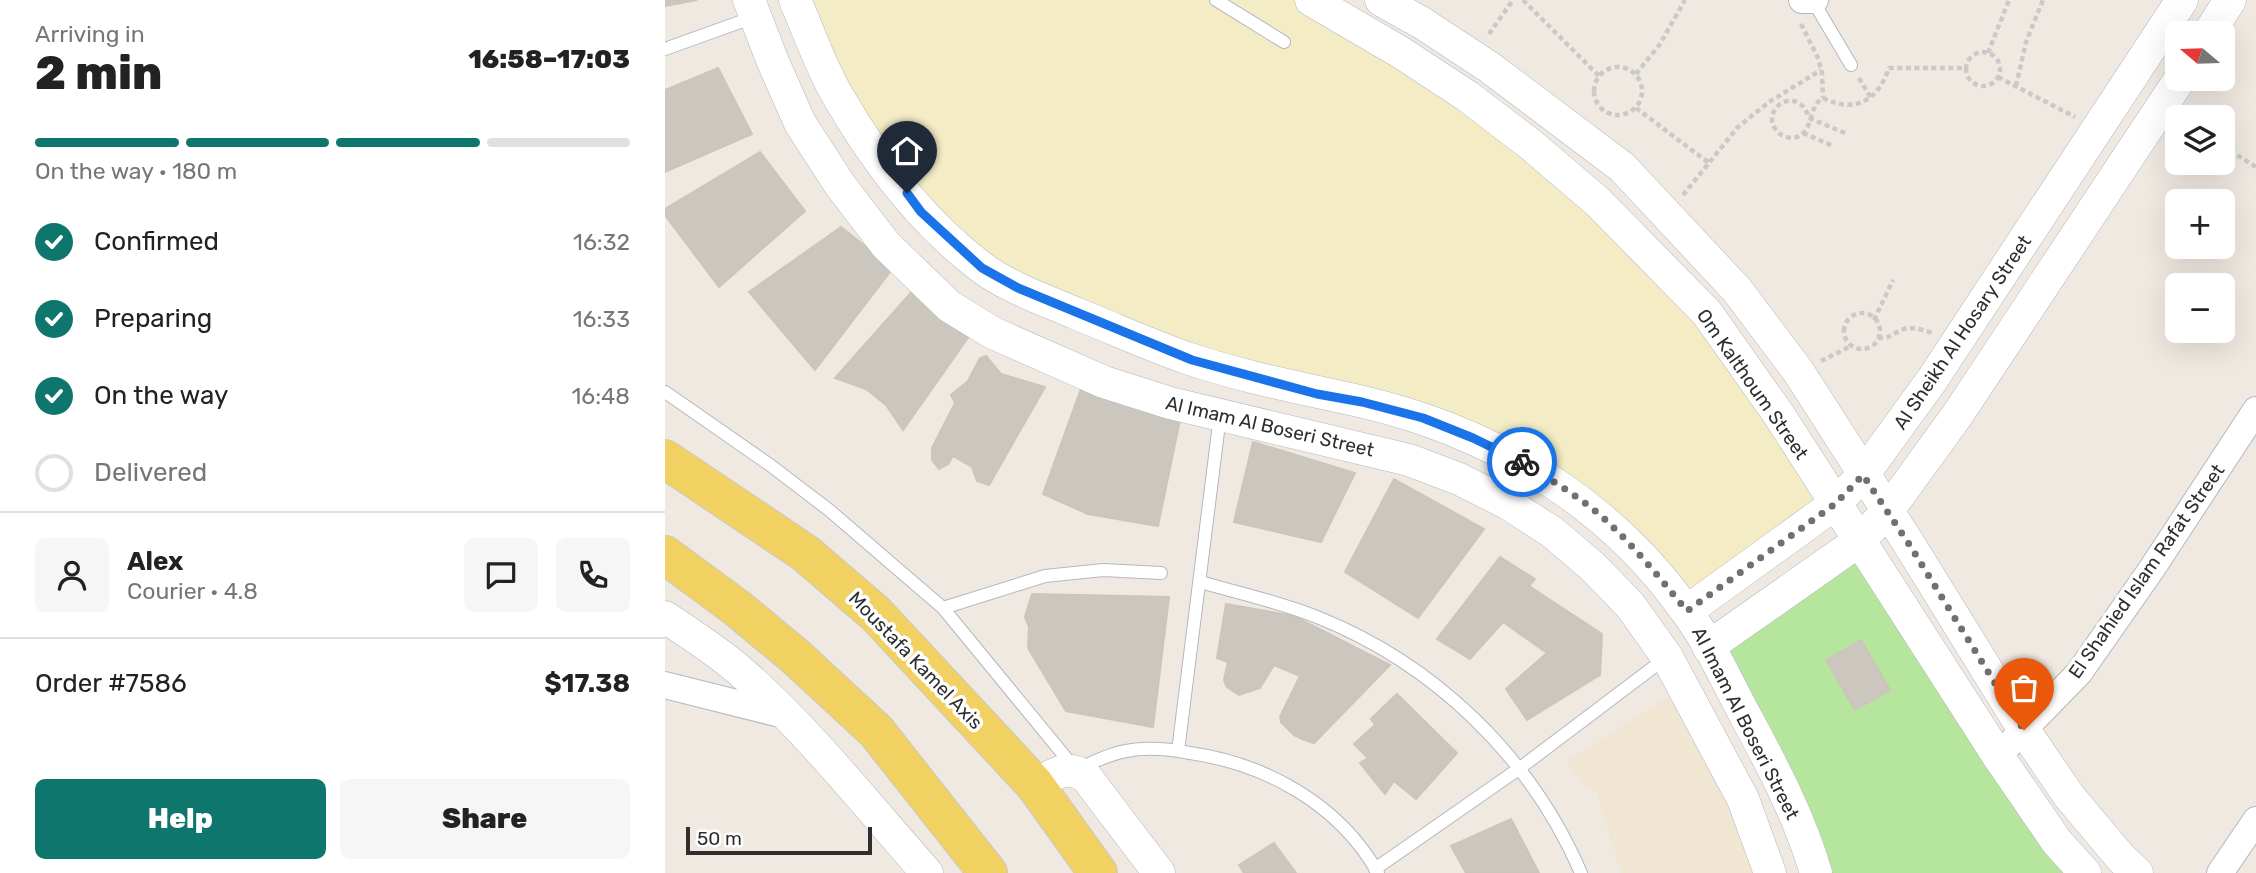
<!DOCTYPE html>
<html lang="en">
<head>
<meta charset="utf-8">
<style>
	:root { --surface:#fff; --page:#f6f6f6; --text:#222; --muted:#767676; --line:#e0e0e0; --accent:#0f766e }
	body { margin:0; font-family:Rubik,sans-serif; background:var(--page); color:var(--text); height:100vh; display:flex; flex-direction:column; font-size:26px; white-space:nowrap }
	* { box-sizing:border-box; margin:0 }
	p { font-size:23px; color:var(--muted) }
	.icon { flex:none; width:38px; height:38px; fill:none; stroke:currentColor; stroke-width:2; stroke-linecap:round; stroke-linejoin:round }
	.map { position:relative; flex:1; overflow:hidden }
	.panel { display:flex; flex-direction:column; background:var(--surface); width:665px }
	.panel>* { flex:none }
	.needle { width:46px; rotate:289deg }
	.tools { position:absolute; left:1500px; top:21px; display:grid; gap:14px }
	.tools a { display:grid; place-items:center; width:70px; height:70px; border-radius:10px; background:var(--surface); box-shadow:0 7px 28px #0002; font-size:35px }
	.scale { position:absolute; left:21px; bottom:18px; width:186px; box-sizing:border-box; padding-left:7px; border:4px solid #2e2e2e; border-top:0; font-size:19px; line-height:24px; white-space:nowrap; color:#2e2e2e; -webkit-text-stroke:5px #fff; paint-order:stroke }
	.pin { position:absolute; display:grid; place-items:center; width:60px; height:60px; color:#fff; margin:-72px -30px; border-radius:50% 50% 50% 0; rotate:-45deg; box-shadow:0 0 7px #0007 }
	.pin .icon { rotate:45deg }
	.courier { position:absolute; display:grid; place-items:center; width:70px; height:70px; margin:-35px; border:5px solid #1a73e8; border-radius:50%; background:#fff; color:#222; box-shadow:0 2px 9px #0007 }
	.head em { font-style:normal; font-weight:800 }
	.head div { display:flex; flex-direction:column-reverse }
	.head { display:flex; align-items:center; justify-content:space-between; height:119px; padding:0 35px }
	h1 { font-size:46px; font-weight:800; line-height:52px }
	.bar { display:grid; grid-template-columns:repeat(4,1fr); gap:10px 7px; align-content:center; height:84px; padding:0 35px }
	.bar i { height:9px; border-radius:5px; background:var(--line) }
	.bar .current { background:var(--accent) }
	.bar p { grid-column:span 4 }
	.line { display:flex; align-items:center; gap:18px; padding:0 35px; border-top:2px solid var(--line) }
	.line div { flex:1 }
	.round { display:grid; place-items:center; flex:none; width:74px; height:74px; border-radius:10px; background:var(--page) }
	ol { padding:0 35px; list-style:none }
	li { display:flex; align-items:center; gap:21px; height:77px }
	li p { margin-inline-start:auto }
	li .icon { padding:7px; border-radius:50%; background:var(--accent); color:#fff; stroke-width:4 }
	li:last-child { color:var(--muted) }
	li i { width:38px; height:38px; border:4px solid var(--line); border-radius:50% }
	.action { display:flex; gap:14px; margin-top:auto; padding:14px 35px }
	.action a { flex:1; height:80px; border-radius:10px; background:var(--accent); color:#fff; font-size:28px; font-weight:800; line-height:80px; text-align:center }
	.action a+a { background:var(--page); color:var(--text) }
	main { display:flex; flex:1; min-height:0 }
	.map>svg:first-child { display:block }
</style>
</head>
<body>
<main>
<section class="panel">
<div class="head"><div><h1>2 min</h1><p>Arriving in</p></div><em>16:58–17:03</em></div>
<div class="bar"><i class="current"></i><i class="current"></i><i class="current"></i><i></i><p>On the way · 180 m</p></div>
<ol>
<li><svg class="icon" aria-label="check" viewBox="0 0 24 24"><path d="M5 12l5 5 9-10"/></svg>Confirmed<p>16:32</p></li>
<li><svg class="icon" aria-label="check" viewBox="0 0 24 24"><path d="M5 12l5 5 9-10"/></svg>Preparing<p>16:33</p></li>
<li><svg class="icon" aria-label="check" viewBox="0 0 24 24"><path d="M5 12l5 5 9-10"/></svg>On the way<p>16:48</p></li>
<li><i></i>Delivered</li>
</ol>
<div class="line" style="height:126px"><a class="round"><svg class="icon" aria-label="person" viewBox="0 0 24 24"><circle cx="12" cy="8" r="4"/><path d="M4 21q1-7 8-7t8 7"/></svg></a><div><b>Alex</b><p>Courier · 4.8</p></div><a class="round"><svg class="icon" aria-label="chat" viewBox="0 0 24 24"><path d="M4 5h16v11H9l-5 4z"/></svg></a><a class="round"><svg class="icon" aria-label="phone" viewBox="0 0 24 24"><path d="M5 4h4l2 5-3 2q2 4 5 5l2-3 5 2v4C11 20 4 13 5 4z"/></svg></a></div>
<div class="line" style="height:91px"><div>Order #7586</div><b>$17.38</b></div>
<div class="action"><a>Help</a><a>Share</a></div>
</section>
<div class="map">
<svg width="1591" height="873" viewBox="0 0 1591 873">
	<rect width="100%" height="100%" fill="#efe9e1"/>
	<path fill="#f0e6d1" d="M 1013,691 L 1097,873 L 956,873 L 948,844 L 954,841 L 953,838 L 946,840 L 945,837 L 932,792 L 923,790 L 901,762 Z"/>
	<path fill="#b6e59e" d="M 1194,541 L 1420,873 L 1151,873 L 1043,647 Z"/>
	<path fill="#f3ecc5" d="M 130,0 L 646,0 L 735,52 L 1042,313 L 1170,504 L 1022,611 L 856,462 L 393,306 L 256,212 Z"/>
	<path fill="#cbc7bf" stroke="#cbc5ba" stroke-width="2" d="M 0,0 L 32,0 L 0,6 Z
		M 53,68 L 87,134 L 0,172 L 0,90 Z
		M 95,152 L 140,211 L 54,287 L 0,215 L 0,209 Z
		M 176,227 L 228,268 L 150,370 L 84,292 Z
		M 251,287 L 307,332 L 238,430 L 221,405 L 201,389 L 170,378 Z
		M 321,356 L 336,374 L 380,387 L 324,485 L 312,481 L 307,467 L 288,456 L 283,464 L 274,469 L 267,460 L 267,448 L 290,403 L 286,395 L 303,381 L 315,358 Z
		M 417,386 L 516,415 L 493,526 L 423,514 L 378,494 Z
		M 588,442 L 690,473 L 656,542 L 569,522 Z
		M 729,479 L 819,529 L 753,618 L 680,572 Z
		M 835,557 L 870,579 L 864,586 L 937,634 L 935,675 L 862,720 L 841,689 L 882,653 L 838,622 L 805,659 L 772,639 Z
		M 367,594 L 504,597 L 488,727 L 401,711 L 363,648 L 364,627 L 360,617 Z
		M 561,604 L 629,616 L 725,665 L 649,743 L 637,739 L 629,735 L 616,722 L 615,717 L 635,676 L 609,665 L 595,688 L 574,695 L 562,687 L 559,680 L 563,662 L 552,658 Z
		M 1196,640 L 1225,690 L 1190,710 L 1161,660 Z
		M 732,694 L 792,753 L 751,799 L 729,781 L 720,794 L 695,763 L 703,758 L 689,744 L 710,725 L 706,719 Z
		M 846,819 L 874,873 L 801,873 L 786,846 Z
		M 609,843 L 631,873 L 579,873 L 574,865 Z"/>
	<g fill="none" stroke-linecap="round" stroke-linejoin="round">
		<defs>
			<path id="service" d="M 551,0 L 619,42
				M 1148,1 L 1186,65
				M 0,49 L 89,17
				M 0,392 L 105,465 L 164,510 L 278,608 L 411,770 C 427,763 443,754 461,751 C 482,747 504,749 525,753 C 601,764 674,804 713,873
				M 535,582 C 574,593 615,602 652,617 C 770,664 866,757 916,873
				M 278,608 L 380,576 L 438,570 L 496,573
				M 513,751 L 555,416
				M 710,869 L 855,768 L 1002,657"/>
			<path id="minor" d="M 1137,0 L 1150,0
				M 0,685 L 119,715
				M 1333,756 L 1414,673 L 1486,570 L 1591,410
				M 1555,873 L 1591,820"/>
			<path id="tertiary" d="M 84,0 L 108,62 L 135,123 L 175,185 L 221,245 L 284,306 L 328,333 L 439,382 L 505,403 L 744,460 L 794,479 L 842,503 L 887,532 L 927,566 L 965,605 L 1002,657 L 1078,799 L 1105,873
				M 130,0 C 144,32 156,68 174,98 C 210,160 258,223 316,267 C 344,288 380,300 412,314 C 450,329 487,346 525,359 C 581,378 641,389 698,402 C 827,432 944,502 1021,611 C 1045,643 1062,682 1081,717 C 1108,767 1135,818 1151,873
				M 646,0 L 735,52 L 802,96 L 865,144 L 933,202 L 1042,313 L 1114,415 L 1333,756 L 1392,842 L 1420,873
				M 716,0 L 757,23 L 824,67 L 957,167 L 1072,290 L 1133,371 L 1244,544 L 1359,730 L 1404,796 L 1456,858 L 1472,873
				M 1544,33 L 1565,0
				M 1022,611 L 1170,504 L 1198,475 L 1267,380 L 1517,0
				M 0,617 C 25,634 51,650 74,670 C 143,730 201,804 262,873
				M 1043,647 L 1194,541 L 1222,512 L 1293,414 L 1515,79
				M 370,785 C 389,774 403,763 422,778 L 494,873"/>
			<path id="primary" d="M 0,459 L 140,553 L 211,614 L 370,785 L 433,873
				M 0,555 L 72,608 L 131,657 L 211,731 L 323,873"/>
		</defs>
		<use href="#service" stroke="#b4b7c1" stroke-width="14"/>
		<use href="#minor" stroke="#b4b7c1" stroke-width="28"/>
		<use href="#tertiary" stroke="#b4b7c1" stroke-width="33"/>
		<use href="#primary" stroke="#c9c9c9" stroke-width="40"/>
		<path stroke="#c9c9c9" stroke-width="4.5" stroke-dasharray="5 3.5" stroke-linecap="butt" d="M 858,0 L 934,76
			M 1136,24 L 1153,58 L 1157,73 L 1158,98
			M 824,34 L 848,0
			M1301 69a17 17 0 1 1 34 0a17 17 0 1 1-34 0Z
			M 1323,53 L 1344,0
			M929 91a24 24 0 1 1 48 0a24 24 0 1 1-48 0Z
			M 971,74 L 995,44 L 1020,0
			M 1333,77 L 1410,117
			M 1194,78 L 1206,98
			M 1351,86 L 1361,42 L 1378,0
			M 971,108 L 1044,163
			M 1138,133 L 1168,146
			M 1180,133 L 1144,118 C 1133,82 1093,110 1112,131 C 1117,137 1125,139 1132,137 C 1149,131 1143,106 1158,98 C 1191,114 1213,100 1224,68 L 1301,68
			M 1558,146 L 1591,167
			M 1018,195 L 1073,127 L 1104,102 L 1156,70
			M1179 331a18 18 0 1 1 36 0a18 18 0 1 1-36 0Z
			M 1209,320 L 1228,280
			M 1213,338 C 1224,338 1225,336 1234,331 C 1245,325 1257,330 1268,333
			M 1156,361 L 1186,346"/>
		<use href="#service" stroke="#fff" stroke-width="12"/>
		<use href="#minor" stroke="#fff" stroke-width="26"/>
		<use href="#tertiary" stroke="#fff" stroke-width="32"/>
		<use href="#primary" stroke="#f2d163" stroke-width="38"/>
	</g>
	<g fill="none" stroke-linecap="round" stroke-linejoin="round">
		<path stroke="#726f6d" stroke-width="7" stroke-dasharray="0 12.6" d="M 857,462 C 888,481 920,500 946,525 C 974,552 998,582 1022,611 L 1170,504 L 1198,475 L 1244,544 L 1359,730"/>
		<path stroke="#1a73e8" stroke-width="9" d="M 242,193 L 256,212 L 317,268 L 353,288 L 527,360 L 652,394 L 697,402 L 758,418 L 808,438 L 857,462"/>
	</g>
	<g text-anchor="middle" stroke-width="7" stroke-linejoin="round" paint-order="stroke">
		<g font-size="19" fill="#2e2e2e" stroke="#fff">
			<text transform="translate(1297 332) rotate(-56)" y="7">Al Sheikh Al Hosary Street</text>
			<text transform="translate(1088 384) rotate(55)" y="7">Om Kalthoum Street</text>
			<text transform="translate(605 426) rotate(13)" y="7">Al Imam Al Boseri Street</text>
			<text transform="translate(1481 571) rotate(-55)" y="7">El Shahied Islam Rafat Street</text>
			<text transform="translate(251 660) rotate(46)" y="7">Moustafa Kamel Axis</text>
			<text transform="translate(1081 723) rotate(63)" y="7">Al Imam Al Boseri Street</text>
		</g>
	</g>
</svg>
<div class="tools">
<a><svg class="needle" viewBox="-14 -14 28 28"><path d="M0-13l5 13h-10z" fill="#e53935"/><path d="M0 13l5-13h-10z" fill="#767676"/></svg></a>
<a><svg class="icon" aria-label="layers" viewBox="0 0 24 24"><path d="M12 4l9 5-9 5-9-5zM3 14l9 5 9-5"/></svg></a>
<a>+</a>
<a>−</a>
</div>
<div class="scale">50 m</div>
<div class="pin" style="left:1359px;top:730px;background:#ea580c"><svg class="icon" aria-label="bag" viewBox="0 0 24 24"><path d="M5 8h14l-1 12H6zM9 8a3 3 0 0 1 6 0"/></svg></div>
<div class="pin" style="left:242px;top:193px;background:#1f2937"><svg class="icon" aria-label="home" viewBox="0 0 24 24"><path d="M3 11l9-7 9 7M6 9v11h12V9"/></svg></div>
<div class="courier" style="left:857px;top:462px"><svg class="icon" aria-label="bike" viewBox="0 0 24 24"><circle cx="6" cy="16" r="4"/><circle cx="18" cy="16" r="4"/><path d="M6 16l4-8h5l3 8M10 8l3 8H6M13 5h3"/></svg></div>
</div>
</main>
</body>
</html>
